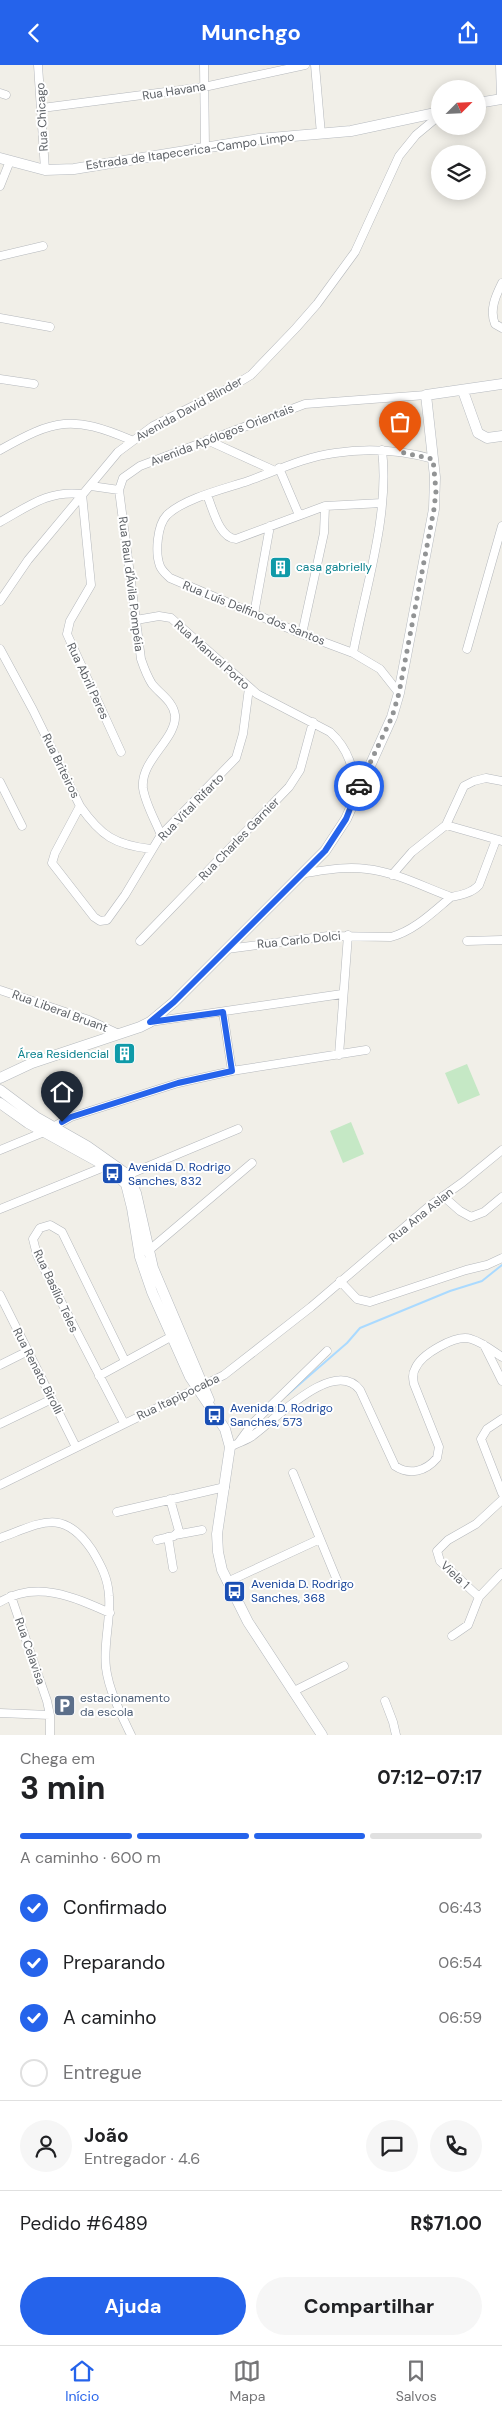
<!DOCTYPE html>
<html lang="pt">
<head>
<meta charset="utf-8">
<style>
	:root { --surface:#fff; --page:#f6f6f6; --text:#202124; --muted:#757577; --line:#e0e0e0; --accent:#2563eb }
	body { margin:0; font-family:"DM Sans",sans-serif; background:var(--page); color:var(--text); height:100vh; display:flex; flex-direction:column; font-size:19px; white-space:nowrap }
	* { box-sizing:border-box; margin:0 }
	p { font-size:16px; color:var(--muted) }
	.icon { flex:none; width:28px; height:28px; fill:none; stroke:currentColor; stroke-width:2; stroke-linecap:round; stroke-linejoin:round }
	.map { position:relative; height:1670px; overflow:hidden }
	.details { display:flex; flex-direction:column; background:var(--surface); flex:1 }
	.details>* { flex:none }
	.needle { width:32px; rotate:66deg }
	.buttons { position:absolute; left:431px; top:15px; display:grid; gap:10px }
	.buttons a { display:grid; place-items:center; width:55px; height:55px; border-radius:50%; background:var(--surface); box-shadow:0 2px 12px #0003; font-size:25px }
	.pin { position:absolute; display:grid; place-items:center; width:42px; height:42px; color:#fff; margin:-51px -21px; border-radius:50% 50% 50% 0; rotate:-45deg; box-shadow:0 0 5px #0007 }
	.pin .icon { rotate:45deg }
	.courier { position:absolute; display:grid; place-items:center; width:50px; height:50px; margin:-25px; border:4px solid #2563eb; border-radius:50%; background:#fff; color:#222; box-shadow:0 1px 6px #0007 }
	.headline em { font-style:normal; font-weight:700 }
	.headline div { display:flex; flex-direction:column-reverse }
	.headline { display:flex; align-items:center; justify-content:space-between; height:85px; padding:0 20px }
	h1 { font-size:32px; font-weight:700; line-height:38px }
	.bar { display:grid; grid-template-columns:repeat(4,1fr); gap:8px 5px; align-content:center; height:60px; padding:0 20px }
	.bar i { height:6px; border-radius:4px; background:var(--line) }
	.bar .selected { background:var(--accent) }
	.bar p { grid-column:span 4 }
	.line { display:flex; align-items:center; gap:12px; padding:0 20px; border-top:1px solid var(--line) }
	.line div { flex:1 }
	.round { display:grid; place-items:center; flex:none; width:52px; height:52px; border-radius:26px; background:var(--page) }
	ol { padding:0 20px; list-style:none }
	li { display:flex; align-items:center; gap:15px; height:55px }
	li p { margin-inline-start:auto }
	li .icon { padding:5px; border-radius:50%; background:var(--accent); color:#fff; stroke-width:4 }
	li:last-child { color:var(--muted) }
	li i { width:28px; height:28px; border:2px solid var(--line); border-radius:50% }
	.button { display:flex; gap:10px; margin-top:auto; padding:10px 20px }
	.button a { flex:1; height:58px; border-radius:30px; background:var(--accent); color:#fff; font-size:20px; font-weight:700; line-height:58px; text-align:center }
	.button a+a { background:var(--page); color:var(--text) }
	header { display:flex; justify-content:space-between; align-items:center; height:65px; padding:0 20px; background:var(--accent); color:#fff; font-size:22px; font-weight:700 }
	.menu { display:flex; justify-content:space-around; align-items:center; height:70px; border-top:1px solid var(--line); background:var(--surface); font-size:14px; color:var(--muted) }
	.menu a { display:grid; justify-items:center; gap:2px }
	.menu .selected { color:var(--accent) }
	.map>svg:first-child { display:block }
</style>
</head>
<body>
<header><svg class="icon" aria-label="back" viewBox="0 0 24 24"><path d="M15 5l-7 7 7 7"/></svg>Munchgo<svg class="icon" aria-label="share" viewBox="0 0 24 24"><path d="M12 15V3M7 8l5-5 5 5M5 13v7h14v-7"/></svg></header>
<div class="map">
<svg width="502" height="1670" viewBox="0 0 502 1670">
	<rect width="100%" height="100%" fill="#f1efe8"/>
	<path fill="#c5e8c5" d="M 467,999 L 480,1030 L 458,1039 L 445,1008 Z
		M 351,1057 L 364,1089 L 343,1098 L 330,1066 Z"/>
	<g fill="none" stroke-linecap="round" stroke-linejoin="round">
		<path stroke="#aadaff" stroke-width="2" d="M 287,1330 L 347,1278 L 360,1263 L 450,1226 L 482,1216 L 502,1200"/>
		<defs>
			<path id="street" d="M 38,0 L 45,105
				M 204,0 L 205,83
				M 315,0 L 321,69
				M 500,0 L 501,34
				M 0,28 L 6,30
				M 42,43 L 204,22 L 305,0
				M 0,121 L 10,96
				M 0,191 L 43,181
				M 502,218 C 496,230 489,245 495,259 L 502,263
				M 0,253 L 50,262
				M 0,314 L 34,319
				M 207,375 L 273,405
				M 0,385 C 55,354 72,350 131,375
				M 279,403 L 299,450
				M 91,421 L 119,425 L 123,413 L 140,401 L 305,339 L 426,330
				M 119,425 L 141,594 C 144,603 147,611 152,619 C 160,629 173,636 175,650 C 177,674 140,695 143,723 C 145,738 155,755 161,770
				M 207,430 C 213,444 219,473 236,474 L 325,441 L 382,438
				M 0,457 C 29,441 48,425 82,429 L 91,520 L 70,556 L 67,569 L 121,687
				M 0,536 L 28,495 L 118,387 L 153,361 L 233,321 L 251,310 L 296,263 L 317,239 L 355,187 L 399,91 L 416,70 L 440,50
				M 254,549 L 270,461
				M 136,555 L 159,551 L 171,553 L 257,629 L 330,667 C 349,684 354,705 356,729
				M 302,569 L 324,468 L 325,441
				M 0,584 L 33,645 L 80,741 C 101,771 115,780 151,784
				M 467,584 L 502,461
				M 353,588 C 365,525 390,449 382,385
				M 399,628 L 380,604 L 353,588 L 302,569 L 170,513 C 166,509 162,506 160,501 C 155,488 157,460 167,450 C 185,433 224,424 248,416 C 276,406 304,392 335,388 C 368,383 400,385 433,394
				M 0,717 L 22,761
				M 80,741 L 55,788 L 52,798 L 94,852 L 100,856 L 107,855 L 125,830 L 161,770 L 236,693 L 243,669 L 249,623
				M 446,760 L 502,776
				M 305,808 C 326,805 346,801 367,804 C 395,807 424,822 451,832 C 461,830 472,828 479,820 L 496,775
				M 392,810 L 412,787 L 446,760 L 464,721 L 474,716 L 486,713 L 502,716
				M 140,876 L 289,722 L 300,705 L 313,657
				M 467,876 L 502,875
				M 227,884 L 328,871 L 391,872 C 414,866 433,847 451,832
				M 0,925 L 89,955 L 119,969
				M 223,947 L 232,1006
				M 150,957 L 342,929
				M 339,990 L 348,870
				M 0,1085 L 44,1067 L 71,1052 L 178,1018 L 232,1006 L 366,985
				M 125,1111 L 238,1064
				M 443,1131 L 460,1146 L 471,1152 L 484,1147 L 502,1132
				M 0,1144 L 109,1100
				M 147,1187 L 252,1098
				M 340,1216 L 357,1234 L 370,1237 L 466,1205 L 487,1200 L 502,1193
				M 0,1230 L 76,1382
				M 484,1280 L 502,1316
				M 0,1300 L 28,1286
				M 99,1311 L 176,1269
				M 502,1354 L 487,1364 L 481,1374 L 502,1428
				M 124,1358 L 37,1190 L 33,1174 L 40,1163 L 50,1160 L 62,1167 L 125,1296
				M 0,1359 L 52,1334
				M 239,1377 L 253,1358 L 327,1286
				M 230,1382 C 237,1378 245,1376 251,1372 C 273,1357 334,1291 360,1325 L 395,1401 C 410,1411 426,1406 437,1393 L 439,1382 L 414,1319 C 413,1314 412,1309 415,1304 C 421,1289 456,1269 471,1274 C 482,1277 493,1286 502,1292
				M 293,1408 L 339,1520
				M 0,1420 L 224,1310 L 311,1242 L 427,1143 L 463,1117 L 502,1085
				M 117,1447 L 225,1422
				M 175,1470 L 202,1465
				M 168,1472 L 173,1503
				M 0,1473 C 41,1458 63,1442 92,1485 C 101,1500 108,1513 109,1531 C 111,1555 103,1579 106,1603 C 109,1626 121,1649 131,1670
				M 157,1475 L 174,1471 L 179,1466 L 170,1434
				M 227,1517 L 320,1474
				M 11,1531 L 47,1636 L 50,1650 L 50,1670
				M 479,1532 L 440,1496 L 437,1486 L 448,1475 L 476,1459 L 502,1435
				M 0,1537 C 37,1515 74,1532 110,1548
				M 452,1571 L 468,1560 L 479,1532 L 502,1508
				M 294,1626 L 344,1601
				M 385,1636 L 393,1657 L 396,1670
				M 0,1648 L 50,1650"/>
			<path id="secondary" d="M 478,38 L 502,34
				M 0,93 L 45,105 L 74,104 L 259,74 L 351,66 L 440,47
				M 463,326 L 478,368 L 487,373 L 502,371
				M 0,1013 L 32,998 L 140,962 L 150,957 L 174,937 L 325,786 L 346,754 L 392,652 L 399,628 L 434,444 L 435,412 L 426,330 L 502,319
				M 0,1025 L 36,1052 L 87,1081 L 128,1110 L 136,1128 L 153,1203 L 209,1335
				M 0,1038 L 28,1058 L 106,1101 L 126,1119 L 132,1143 L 140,1192 L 152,1227 L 190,1312 L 225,1364 L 230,1382 L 217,1469 L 218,1487 L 222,1505 L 248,1557 L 322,1670"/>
		</defs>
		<use href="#street" stroke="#b5b8bc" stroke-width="9"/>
		<use href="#secondary" stroke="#b6babf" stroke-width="11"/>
		<use href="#street" stroke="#fff" stroke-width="8"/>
		<use href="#secondary" stroke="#fff" stroke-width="10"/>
	</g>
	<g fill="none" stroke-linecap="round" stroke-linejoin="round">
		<path stroke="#929495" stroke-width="5" stroke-dasharray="0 9" d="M 359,721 L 392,652 L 399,628 L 434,444 L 436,426 L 433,394 L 400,387"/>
		<path stroke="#2563eb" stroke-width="6" d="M 62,1057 L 71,1052 L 178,1018 L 232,1006 L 223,947 L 150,957 L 174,937 L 325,786 L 346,754 L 359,721"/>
	</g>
	<defs>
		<symbol id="building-square" viewBox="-11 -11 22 22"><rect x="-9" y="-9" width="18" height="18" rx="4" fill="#0f9aa8" stroke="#fff"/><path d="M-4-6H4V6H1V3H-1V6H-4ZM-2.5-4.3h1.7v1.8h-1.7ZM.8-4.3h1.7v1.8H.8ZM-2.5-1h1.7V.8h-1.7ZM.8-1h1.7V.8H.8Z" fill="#fff"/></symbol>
		<symbol id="bus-square" viewBox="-11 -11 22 22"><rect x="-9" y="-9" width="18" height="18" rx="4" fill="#1a4fb4" stroke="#fff"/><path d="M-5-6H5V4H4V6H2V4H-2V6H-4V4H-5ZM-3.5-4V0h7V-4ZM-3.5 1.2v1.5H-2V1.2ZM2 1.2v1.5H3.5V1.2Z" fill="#fff"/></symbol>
		<symbol id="parking-square" viewBox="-11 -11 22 22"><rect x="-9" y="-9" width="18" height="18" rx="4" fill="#5c6f8a" stroke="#fff"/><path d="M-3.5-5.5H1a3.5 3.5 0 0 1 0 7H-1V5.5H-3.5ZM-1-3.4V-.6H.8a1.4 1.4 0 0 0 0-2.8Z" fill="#fff"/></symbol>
	</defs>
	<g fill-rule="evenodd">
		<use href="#building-square" x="268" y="490" width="25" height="25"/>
		<use href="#building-square" x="112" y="976" width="25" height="25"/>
		<use href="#bus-square" x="100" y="1096" width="25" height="25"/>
		<use href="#bus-square" x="202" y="1338" width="25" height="25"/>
		<use href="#bus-square" x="222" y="1514" width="25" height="25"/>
		<use href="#parking-square" x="52" y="1628" width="25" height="25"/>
	</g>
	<g text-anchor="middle" stroke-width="4" stroke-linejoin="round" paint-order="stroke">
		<g font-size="12" fill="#5f6368" stroke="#fff">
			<text transform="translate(174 26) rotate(-9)" y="4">Rua Havana</text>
			<text transform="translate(42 52) rotate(-93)" y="4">Rua Chicago</text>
			<text transform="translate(190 86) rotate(-8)" y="4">Estrada de Itapecerica-Campo Limpo</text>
			<text transform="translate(189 344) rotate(-29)" y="4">Avenida David Blinder</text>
			<text transform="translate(222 370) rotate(-21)" y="4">Avenida Apólogos Orientais</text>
			<text transform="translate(131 519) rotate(83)" y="4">Rua Raul d'Ávila Pompéia</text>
			<text transform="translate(254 548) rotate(22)" y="4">Rua Luís Delfino dos Santos</text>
			<text transform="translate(212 590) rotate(42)" y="4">Rua Manuel Porto</text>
			<text transform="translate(88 616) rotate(65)" y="4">Rua Abril Peres</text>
			<text transform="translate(61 701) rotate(64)" y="4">Rua Briteiros</text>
			<text transform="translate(191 742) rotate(-46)" y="4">Rua Vital Rifarto</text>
			<text transform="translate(239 774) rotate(-46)" y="4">Rua Charles Garnier</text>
			<text transform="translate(299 875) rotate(-6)" y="4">Rua Carlo Dolci</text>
			<text transform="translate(60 946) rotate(20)" y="4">Rua Liberal Bruant</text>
			<text transform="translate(421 1150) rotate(-39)" y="4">Rua Ana Aslan</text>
			<text transform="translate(56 1226) rotate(65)" y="4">Rua Basílio Teles</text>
			<text transform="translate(38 1306) rotate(63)" y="4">Rua Renato Birolli</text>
			<text transform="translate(178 1332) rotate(-26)" y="4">Rua Itapipocaba</text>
			<text transform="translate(455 1510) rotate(43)" y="4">Viela 1</text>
			<text transform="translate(30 1586) rotate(71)" y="4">Rua Celavisa</text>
		</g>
		<g font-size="12" fill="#0d838f" stroke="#fff" text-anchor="start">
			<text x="296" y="506">casa gabrielly</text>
			<text x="109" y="993" text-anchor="end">Área Residencial</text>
		</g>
		<g font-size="12" fill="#164399" stroke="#fff" text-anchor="start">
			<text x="128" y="1106">Avenida D. Rodrigo<tspan x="128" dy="14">Sanches, 832</tspan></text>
			<text x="230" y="1347">Avenida D. Rodrigo<tspan x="230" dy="14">Sanches, 573</tspan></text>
			<text x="251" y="1523">Avenida D. Rodrigo<tspan x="251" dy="14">Sanches, 368</tspan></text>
		</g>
		<g font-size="12" fill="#4e5e75" stroke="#fff" text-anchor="start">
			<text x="80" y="1637">estacionamento<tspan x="80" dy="14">da escola</tspan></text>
		</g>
	</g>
</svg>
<div class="buttons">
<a><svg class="needle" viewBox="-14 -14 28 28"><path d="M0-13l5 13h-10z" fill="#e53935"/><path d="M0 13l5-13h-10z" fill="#757577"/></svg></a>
<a><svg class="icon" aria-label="layers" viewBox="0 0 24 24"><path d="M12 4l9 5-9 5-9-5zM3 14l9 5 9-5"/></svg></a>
</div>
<div class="pin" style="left:400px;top:387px;background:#ea580c"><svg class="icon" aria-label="bag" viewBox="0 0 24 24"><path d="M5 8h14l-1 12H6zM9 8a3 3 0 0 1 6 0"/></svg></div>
<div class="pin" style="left:62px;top:1057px;background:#1f2937"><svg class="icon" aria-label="home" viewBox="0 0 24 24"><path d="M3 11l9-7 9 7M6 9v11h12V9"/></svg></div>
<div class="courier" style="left:359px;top:721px"><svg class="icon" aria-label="car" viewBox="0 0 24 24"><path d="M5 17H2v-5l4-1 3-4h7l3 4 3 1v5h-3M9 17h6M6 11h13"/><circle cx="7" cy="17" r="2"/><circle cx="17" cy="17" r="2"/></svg></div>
</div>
<section class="details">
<div class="headline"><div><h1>3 min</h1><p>Chega em</p></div><em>07:12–07:17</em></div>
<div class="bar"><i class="selected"></i><i class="selected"></i><i class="selected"></i><i></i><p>A caminho · 600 m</p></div>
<ol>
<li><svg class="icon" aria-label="check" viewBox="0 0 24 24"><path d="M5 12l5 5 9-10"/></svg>Confirmado<p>06:43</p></li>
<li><svg class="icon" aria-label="check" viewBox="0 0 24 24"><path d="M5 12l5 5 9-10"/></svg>Preparando<p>06:54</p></li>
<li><svg class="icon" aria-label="check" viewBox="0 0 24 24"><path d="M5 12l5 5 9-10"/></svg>A caminho<p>06:59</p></li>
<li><i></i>Entregue</li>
</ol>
<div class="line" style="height:90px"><a class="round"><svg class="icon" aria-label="person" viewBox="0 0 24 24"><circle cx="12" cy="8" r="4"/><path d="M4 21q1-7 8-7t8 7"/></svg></a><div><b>João</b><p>Entregador · 4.6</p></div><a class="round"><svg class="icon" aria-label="chat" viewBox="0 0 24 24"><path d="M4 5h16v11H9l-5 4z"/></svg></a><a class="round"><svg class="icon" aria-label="phone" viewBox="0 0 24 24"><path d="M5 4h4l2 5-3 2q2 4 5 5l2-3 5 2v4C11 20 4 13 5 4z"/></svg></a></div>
<div class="line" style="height:65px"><div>Pedido #6489</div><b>R$71.00</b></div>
<div class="button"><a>Ajuda</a><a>Compartilhar</a></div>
</section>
<nav class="menu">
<a class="selected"><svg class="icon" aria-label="home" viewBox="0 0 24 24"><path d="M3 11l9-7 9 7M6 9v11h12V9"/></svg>Início</a>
<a><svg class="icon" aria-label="map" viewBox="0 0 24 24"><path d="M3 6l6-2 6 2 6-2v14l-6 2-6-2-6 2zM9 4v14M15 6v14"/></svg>Mapa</a>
<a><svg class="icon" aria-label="saved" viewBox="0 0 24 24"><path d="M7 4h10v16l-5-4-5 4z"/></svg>Salvos</a>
</nav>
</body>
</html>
